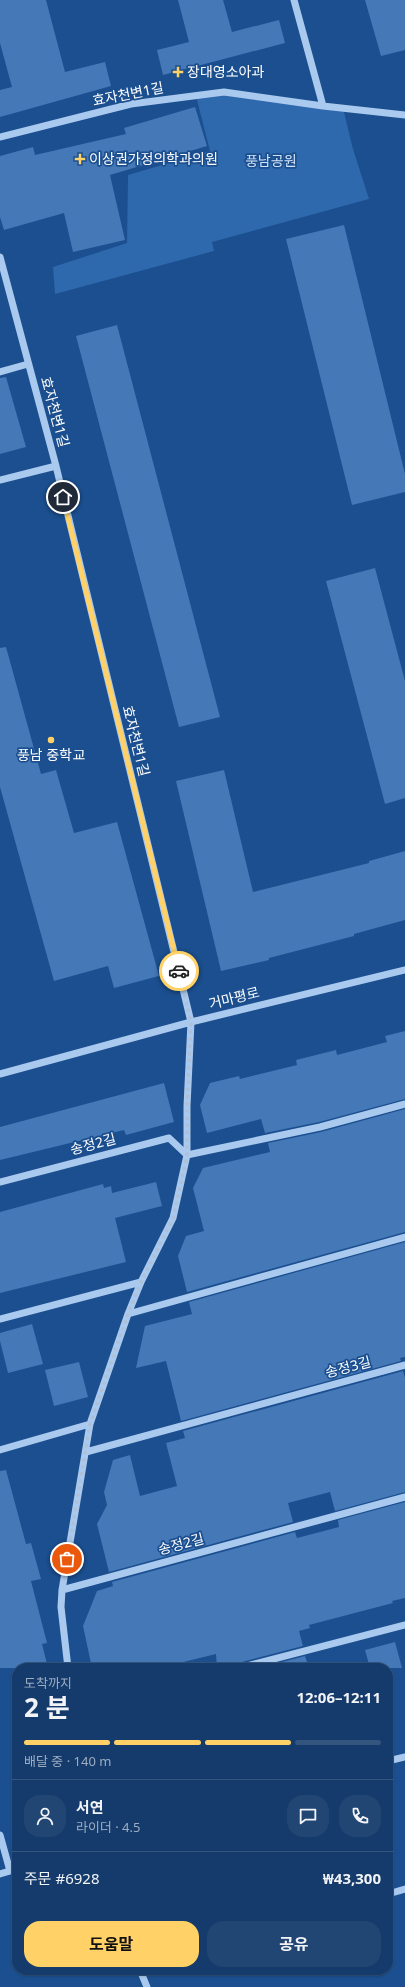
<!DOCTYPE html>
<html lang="ko">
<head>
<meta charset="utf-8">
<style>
	:root { --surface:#143b6b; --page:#214673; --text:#f1f3f6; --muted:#9dadc1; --line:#33557e; --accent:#ffd166 }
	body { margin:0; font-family:"Noto Sans","Noto Sans KR",sans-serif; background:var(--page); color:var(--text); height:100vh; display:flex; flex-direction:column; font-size:15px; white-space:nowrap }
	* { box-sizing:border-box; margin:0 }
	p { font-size:13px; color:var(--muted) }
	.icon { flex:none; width:22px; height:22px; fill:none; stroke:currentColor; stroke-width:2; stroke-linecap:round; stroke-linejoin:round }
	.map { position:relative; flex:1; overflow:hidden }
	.side { position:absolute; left:12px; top:1663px; width:381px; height:312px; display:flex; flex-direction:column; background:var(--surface); border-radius:16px; box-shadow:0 1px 3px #0004,0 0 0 1px var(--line) }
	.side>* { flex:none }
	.pin { position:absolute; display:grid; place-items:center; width:34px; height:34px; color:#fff; margin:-17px; border:2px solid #fff; border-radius:50%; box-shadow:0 1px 4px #0007 }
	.courier { position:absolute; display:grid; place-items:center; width:40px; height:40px; margin:-20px; border:3px solid #ffd166; border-radius:50%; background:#fff; color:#222; box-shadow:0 1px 5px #0007 }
	.summary em { font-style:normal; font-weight:700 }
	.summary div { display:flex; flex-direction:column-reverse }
	.summary { display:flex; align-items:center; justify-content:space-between; height:68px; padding:0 12px }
	h1 { font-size:26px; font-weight:700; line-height:30px }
	.bar { display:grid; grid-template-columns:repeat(4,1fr); gap:6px 4px; align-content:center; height:48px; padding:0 12px }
	.bar i { height:5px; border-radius:3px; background:var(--line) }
	.bar .current { background:var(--accent) }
	.bar p { grid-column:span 4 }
	.line { display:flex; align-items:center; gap:10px; padding:0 12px; border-top:1px solid var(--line) }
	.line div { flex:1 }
	.round { display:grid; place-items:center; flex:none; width:42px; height:42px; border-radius:16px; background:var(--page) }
	.button { display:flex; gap:8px; margin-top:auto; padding:8px 12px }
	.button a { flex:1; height:46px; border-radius:16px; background:var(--accent); color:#111; font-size:16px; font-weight:700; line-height:46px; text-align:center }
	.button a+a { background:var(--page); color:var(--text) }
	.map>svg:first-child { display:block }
</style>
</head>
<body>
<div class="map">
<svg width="405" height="1987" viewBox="0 0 405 1987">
	<rect width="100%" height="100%" fill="#1b4f8f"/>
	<path fill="#2e69ad" d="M 224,92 L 343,108 L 353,149 L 369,199 L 212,242 L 214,251 L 55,294 L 53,267 L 127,243 L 128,175 L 210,151 L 196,96 Z"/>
	<path fill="#4478b7" d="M 0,0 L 46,0 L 65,72 L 105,62 L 111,86 L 0,117 L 0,90 L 12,87 L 0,43 Z
		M 178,0 L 223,0 L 232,32 L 279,20 L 285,43 L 163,75 L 157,50 L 189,42 Z
		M 365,0 L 405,0 L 405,50 L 381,56 Z
		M 195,107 L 207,146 L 110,175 L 125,240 L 73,252 L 64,213 L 4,230 L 0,217 L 0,156 L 33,147 L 35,155 L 126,134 L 124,128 Z
		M 344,225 L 405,474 L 405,492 L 352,505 L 286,239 Z
		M 117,325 L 220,717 L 179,727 L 76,336 Z
		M 6,377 L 26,447 L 0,454 L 0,378 Z
		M 375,568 L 405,681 L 405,798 L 385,804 L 326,581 Z
		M 6,647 L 41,774 L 56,770 L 74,833 L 117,822 L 159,976 L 114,988 L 108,966 L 54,981 L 0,787 L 0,648 Z
		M 224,770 L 253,892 L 369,863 L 369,861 L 405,851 L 405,920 L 354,934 L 354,936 L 269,958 L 269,960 L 221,971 L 176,781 Z
		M 405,1031 L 405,1099 L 319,1122 L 265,1133 L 261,1119 L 207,1133 L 200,1105 L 210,1083 L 239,1076 L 240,1079 L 297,1065 L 296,1060 L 336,1050 L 337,1055 L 387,1042 L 385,1036 Z
		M 164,1083 L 174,1122 L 126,1135 L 124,1130 L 0,1160 L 0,1127 Z
		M 405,1109 L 405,1232 L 187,1292 L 178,1256 L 186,1236 L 204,1231 L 193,1188 L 203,1168 L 270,1152 L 268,1143 L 321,1132 Z
		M 156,1182 L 162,1206 L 115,1218 L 126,1262 L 0,1293 L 0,1212 L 103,1184 L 104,1188 L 111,1186 L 112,1193 Z
		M 405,1242 L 405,1357 L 400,1358 L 401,1361 L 181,1421 L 166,1361 L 136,1368 L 145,1326 L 192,1314 L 189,1302 Z
		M 32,1324 L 43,1364 L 8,1373 L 0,1341 L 0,1333 Z
		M 79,1362 L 88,1397 L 54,1406 L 45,1370 Z
		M 403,1371 L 405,1378 L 405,1492 L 335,1511 L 330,1492 L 288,1503 L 293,1522 L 109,1572 L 97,1524 L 107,1505 L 104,1492 L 113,1460 L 130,1455 L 140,1496 L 177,1486 L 166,1443 L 185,1438 L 183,1431 Z
		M 6,1470 L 26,1544 L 31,1543 L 41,1579 L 31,1581 L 47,1643 L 42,1644 L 48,1668 L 0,1668 L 0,1471 Z
		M 405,1502 L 405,1598 L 392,1601 L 393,1603 L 309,1625 L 310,1628 L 299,1631 L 303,1646 L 238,1663 L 234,1668 L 217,1668 L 216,1654 L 159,1668 L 92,1668 L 83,1626 L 97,1591 L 113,1586 L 112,1582 L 295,1532 L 297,1538 L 339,1527 L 338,1520 Z
		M 395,1642 L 402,1668 L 370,1668 L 365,1650 Z
		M 305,1656 L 309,1668 L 259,1668 Z"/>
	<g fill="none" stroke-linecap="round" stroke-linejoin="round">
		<path stroke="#a9c9ee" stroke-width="7" d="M 294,0 L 323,106
			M 0,137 L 131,104 L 224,92 L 323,106 L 405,115
			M 0,257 L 56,466 L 191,1022 L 187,1106 L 187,1155 L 173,1218 L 141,1282 L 128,1314 L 90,1424 L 62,1590 L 61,1607 L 68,1668
			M 0,372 L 28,364
			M 0,480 L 56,466
			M 0,1074 L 191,1022 L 405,970
			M 0,1182 L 169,1138 L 187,1155 L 320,1127 L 405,1104
			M 128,1314 L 405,1237
			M 0,1319 L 141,1282
			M 0,1450 L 90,1424
			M 86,1452 L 405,1365
			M 62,1590 L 405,1497
			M 239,1668 L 405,1625
			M 388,1761 L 405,1757
			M 0,1835 L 10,1871
			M 0,1874 L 17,1869
			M 388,1894 L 405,1889
			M 140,1970 L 147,1987"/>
	</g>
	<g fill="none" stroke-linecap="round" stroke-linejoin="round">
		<path stroke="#afc1d8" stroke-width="4" stroke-dasharray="0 7.2" d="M 67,1559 L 90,1424 L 128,1314 L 141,1282 L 173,1218 L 187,1155 L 187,1106 L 191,1022 L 179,971"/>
		<path stroke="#ffd166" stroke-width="5" d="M 63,497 L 179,971"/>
	</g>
	<g fill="#ffd166" stroke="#1b4f8f" stroke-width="1.5">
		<path d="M176 66h4v4h4v4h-4v4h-4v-4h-4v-4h4z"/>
		<path d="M78 153h4v4h4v4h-4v4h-4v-4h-4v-4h4z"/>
		<circle cx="51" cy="740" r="4"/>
	</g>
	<g text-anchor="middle" stroke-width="3.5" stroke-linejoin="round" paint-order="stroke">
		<g font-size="14" fill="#fff" stroke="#1b4f8f" text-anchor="start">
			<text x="187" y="77">장대영소아과</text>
			<text x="89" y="164">이상권가정의학과의원</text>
			<text x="51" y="760" text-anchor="middle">풍남 중학교</text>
		</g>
		<g font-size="14" fill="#fff" stroke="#1b4f8f">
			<text transform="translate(128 94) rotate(-11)" y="5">효자천변1길</text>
			<text transform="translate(55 412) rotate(75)" y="5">효자천변1길</text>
			<text transform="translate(136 741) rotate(76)" y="5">효자천변1길</text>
			<text transform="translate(234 998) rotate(-14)" y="5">거마평로</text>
			<text transform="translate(93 1144) rotate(-15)" y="5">송정2길</text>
			<text transform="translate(348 1367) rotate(-15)" y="5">송정3길</text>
			<text transform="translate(181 1544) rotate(-15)" y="5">송정2길</text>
		</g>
		<g font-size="14" fill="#cfe3fa" stroke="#1b4f8f">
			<text x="271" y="166">풍남공원</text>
		</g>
	</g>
</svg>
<div class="pin" style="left:67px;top:1559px;background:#ea580c"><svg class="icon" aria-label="bag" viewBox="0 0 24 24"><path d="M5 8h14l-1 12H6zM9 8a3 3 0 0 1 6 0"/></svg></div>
<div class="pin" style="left:63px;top:497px;background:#1f2937"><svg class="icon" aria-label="home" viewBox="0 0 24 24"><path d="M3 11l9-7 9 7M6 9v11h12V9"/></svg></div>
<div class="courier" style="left:179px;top:971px"><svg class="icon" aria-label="car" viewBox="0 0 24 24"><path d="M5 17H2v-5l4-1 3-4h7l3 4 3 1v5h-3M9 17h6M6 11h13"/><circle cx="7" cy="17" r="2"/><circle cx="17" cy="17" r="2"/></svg></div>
<section class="side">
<div class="summary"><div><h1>2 분</h1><p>도착까지</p></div><em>12:06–12:11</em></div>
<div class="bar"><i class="current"></i><i class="current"></i><i class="current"></i><i></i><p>배달 중 · 140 m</p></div>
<div class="line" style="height:72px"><a class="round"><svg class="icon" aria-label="person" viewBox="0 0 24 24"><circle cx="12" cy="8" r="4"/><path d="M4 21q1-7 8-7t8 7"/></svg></a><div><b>서연</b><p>라이더 · 4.5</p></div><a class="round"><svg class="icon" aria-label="chat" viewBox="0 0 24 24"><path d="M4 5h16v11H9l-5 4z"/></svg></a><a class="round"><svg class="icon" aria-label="phone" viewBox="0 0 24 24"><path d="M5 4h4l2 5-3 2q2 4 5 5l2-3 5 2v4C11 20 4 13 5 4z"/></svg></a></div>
<div class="line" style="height:52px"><div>주문 #6928</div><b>₩43,300</b></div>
<div class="button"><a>도움말</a><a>공유</a></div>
</section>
</div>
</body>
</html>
